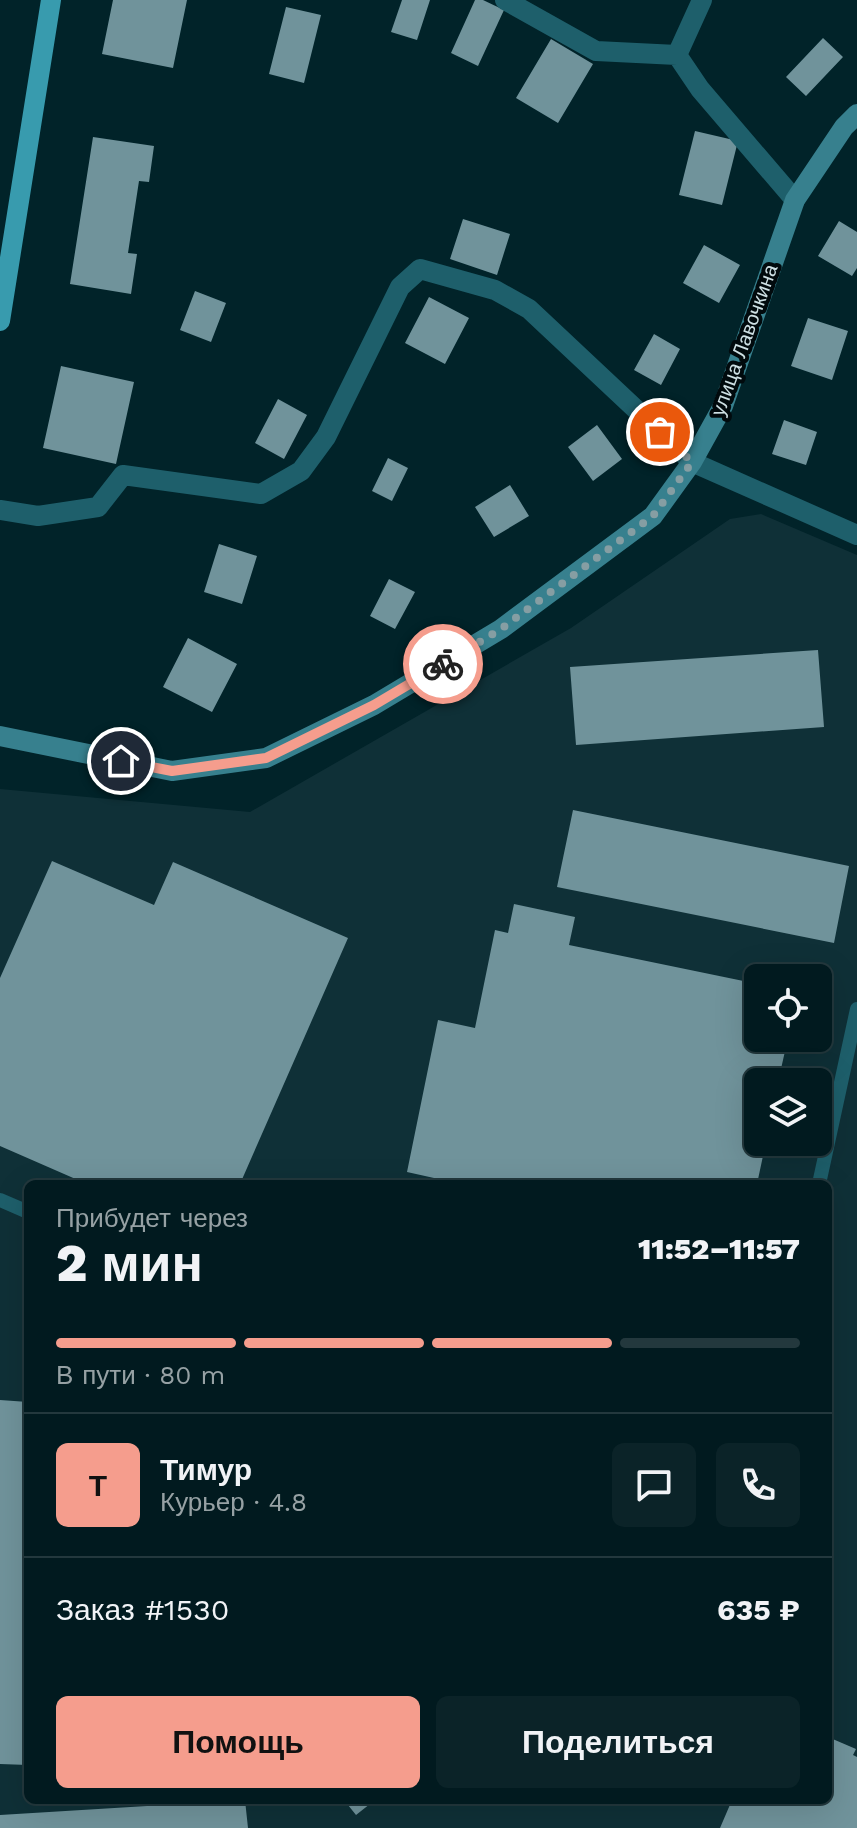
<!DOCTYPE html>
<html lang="ru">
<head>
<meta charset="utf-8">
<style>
	:root { --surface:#011a1f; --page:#0b2328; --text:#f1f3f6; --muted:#96a1a4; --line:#23383d; --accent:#f59d8d }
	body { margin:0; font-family:"Work Sans",sans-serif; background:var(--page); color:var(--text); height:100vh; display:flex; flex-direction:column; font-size:30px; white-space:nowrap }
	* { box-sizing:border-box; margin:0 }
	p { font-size:26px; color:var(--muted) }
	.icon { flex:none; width:44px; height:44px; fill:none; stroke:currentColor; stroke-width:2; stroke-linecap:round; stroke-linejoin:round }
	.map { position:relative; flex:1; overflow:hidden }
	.details { position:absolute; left:24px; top:1180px; width:808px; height:624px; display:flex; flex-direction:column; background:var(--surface); border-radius:12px; box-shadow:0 8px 32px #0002,0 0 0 2px var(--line) }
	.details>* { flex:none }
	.tools { position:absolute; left:744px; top:964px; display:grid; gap:16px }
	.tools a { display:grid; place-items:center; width:88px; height:88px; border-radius:12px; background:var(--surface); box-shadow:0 8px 32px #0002,0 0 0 2px var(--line); font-size:40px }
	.pin { position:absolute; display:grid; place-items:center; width:68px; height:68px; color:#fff; margin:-34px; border:4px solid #fff; border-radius:50%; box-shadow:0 2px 8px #0007 }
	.courier { position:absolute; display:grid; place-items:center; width:80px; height:80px; margin:-40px; border:6px solid #f59d8d; border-radius:50%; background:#fff; color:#222; box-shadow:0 2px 10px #0007 }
	.summary em { font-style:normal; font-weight:800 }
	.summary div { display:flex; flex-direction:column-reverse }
	.summary { display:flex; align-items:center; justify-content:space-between; height:136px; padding:0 32px }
	h1 { font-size:52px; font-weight:800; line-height:60px }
	.bar { display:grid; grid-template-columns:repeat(4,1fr); gap:12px 8px; align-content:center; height:96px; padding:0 32px }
	.bar i { height:10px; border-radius:6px; background:var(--line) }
	.bar .active { background:var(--accent) }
	.bar p { grid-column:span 4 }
	.line { display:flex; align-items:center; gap:20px; padding:0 32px; border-top:2px solid var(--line) }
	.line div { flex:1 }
	.round { display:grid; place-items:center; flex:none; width:84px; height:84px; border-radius:12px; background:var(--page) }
	.action { display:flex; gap:16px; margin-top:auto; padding:16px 32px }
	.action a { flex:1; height:92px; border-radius:12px; background:var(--accent); color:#111; font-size:32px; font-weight:800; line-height:92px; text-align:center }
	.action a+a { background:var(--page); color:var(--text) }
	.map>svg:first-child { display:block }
</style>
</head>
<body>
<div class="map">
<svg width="857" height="1828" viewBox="0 0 857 1828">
	<rect width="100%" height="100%" fill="#012329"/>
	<path fill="#0f3037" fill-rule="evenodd" d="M 761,514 L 857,555 L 857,1828 L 0,1828 L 0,789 L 250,812 L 571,628 L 730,519 ZM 758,978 L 818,978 L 818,1038 L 758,1038 ZM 758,1082 L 818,1082 L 818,1142 L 758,1142 ZM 28,1184 L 828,1184 L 828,1800 L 28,1800 Z"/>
	<path fill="#70939b" d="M 113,0 L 187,0 L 173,68 L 102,54 Z
		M 402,0 L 430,0 L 417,40 L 391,32 Z
		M 475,0 L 483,0 L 504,10 L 478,66 L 451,53 Z
		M 286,7 L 321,15 L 304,83 L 269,74 Z
		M 823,38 L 843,57 L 806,96 L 786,77 Z
		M 551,39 L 593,64 L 558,123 L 516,98 Z
		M 695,131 L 738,141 L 722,205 L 679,195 Z
		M 93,137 L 154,146 L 149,182 L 139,181 L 128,253 L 137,254 L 131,294 L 70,284 Z
		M 463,219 L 510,234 L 497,275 L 450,259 Z
		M 839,221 L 857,232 L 857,268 L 852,276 L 818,256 Z
		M 704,245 L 740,265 L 719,303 L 683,283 Z
		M 195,291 L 226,303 L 211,342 L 180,330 Z
		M 429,297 L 469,318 L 445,364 L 405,343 Z
		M 808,318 L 848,331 L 832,380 L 791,366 Z
		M 654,334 L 680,349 L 661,385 L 634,370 Z
		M 61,366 L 134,382 L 116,464 L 43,448 Z
		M 278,399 L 307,415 L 284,459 L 255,443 Z
		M 784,420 L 817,432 L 806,465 L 772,454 Z
		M 597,425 L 622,459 L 593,481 L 568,447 Z
		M 388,458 L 408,468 L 392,501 L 372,491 Z
		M 510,485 L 529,516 L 494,537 L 475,507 Z
		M 219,544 L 257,556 L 242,604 L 204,592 Z
		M 389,579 L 415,592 L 395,629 L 370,616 Z
		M 188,638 L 237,664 L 212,712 L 163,687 Z
		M 818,650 L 824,727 L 576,745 L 570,667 Z
		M 573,810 L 849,866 L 834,943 L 557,887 Z
		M 52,861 L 154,905 L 173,862 L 348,938 L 240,1184 L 87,1184 L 0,1146 L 0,978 Z
		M 514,904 L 575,917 L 569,945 L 758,984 L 758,1038 L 788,1038 L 778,1082 L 758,1082 L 758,1142 L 766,1142 L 757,1184 L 443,1184 L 443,1180 L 407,1172 L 438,1020 L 475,1028 L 495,930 L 508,933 Z
		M 0,1400 L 28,1402 L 28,1765 L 0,1764 Z
		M 828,1737 L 856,1749 L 853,1755 L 857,1757 L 857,1828 L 720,1828 L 732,1800 L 828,1800 Z
		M 245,1800 L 248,1828 L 0,1828 L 0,1815 Z
		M 344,1800 L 375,1800 L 356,1815 Z"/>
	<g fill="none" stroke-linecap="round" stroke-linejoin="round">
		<path stroke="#1e5f6b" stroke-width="14" d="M 819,1184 L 857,1009
			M 0,1200 L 28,1212"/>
		<path stroke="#1e5f6b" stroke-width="20" d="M 505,0 L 596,51 L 677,55
			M 702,0 L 677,55 L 700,89 L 795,200
			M 0,510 L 38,516 L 98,507 L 123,475 L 261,494 L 301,471 L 326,437 L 400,287 L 420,269 L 495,290 L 529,309 L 692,462 L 857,535"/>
		<path stroke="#37808e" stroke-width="20" d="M 0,736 L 172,771 L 266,758 L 374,705 L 501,629 L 653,516 L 692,462 L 723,406 L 795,200 L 844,127 L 857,114"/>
		<path stroke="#389bae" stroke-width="20" d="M 0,321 L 51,0"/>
	</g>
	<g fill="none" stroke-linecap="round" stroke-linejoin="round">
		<path stroke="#869ea3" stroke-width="8" stroke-dasharray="0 14.4" d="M 443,664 L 501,629 L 653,516 L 692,462 L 660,432"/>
		<path stroke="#f59d8d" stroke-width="10" d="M 121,761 L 172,771 L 266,758 L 374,705 L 443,664"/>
	</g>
	<g text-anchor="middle" stroke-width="8" stroke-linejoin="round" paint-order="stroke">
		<g font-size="20" fill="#cee0e4" stroke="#010a0d">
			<text transform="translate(744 340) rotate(-70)" y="7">улица Лавочкина</text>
		</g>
	</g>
</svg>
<div class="tools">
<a><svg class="icon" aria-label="locate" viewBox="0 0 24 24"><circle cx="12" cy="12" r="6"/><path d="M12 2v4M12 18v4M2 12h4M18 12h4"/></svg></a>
<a><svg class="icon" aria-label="layers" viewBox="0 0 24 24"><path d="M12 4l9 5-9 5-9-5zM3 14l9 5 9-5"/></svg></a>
</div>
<div class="pin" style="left:660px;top:432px;background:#ea580c"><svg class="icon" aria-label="bag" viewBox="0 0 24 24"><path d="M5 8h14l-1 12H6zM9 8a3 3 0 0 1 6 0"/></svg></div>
<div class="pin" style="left:121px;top:761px;background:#1f2937"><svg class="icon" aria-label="home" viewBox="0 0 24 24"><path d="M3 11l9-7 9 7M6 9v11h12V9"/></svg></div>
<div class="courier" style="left:443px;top:664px"><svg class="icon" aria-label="bike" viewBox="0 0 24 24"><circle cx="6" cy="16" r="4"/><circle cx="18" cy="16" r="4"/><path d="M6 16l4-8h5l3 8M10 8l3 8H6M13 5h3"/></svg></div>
<section class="details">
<div class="summary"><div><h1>2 мин</h1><p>Прибудет через</p></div><em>11:52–11:57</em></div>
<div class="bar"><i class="active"></i><i class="active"></i><i class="active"></i><i></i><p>В пути · 80 m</p></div>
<div class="line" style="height:144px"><b class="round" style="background:var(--accent);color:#111">Т</b><div><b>Тимур</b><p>Курьер · 4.8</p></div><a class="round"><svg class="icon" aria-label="chat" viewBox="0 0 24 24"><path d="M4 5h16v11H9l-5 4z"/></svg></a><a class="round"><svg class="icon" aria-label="phone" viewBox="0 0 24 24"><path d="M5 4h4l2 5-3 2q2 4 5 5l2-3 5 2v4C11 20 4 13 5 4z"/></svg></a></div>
<div class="line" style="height:104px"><div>Заказ #1530</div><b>635 ₽</b></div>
<div class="action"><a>Помощь</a><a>Поделиться</a></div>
</section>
</div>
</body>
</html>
